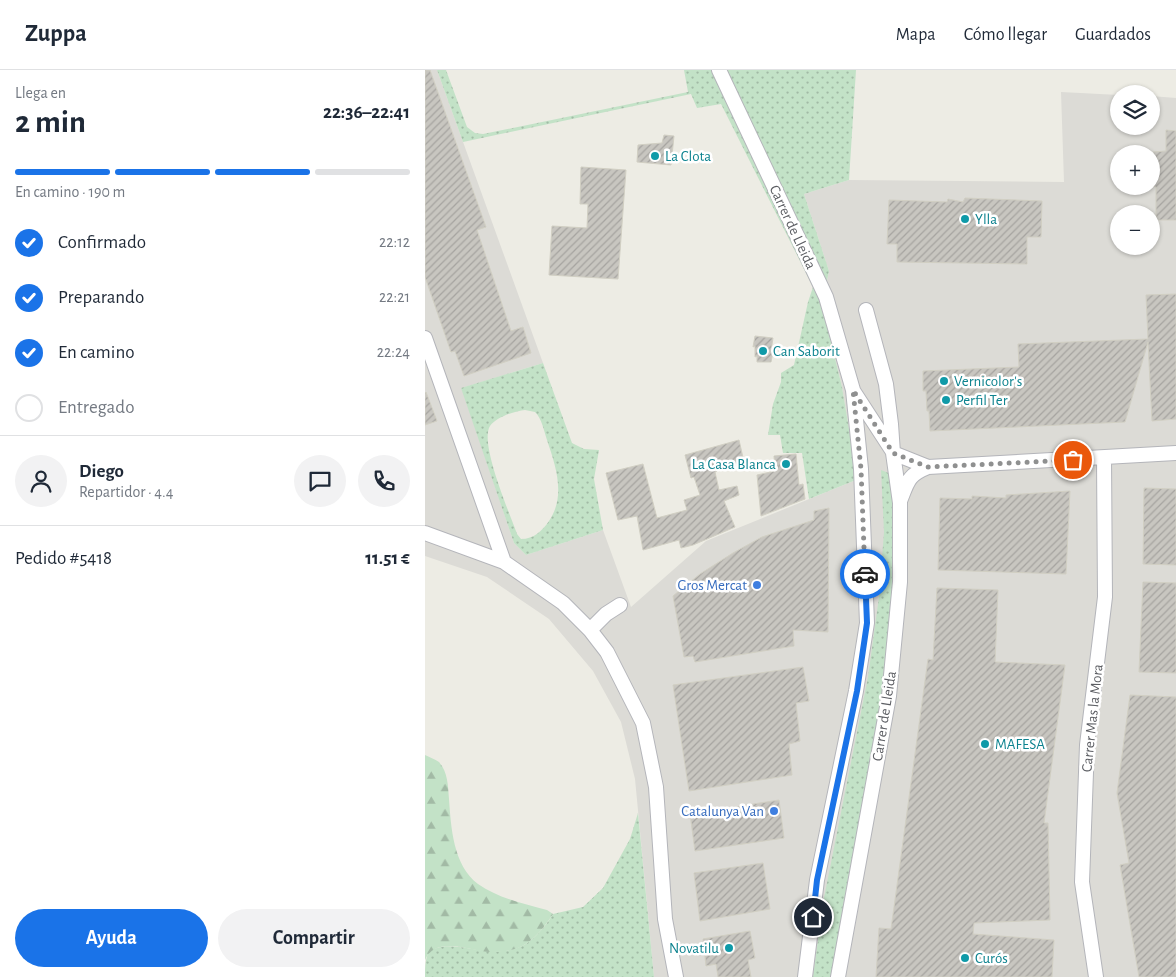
<!DOCTYPE html>
<html lang="es">
<head>
<meta charset="utf-8">
<style>
	:root { --surface:#fff; --page:#f2f2f3; --text:#1f2937; --muted:#747a83; --line:#e0e1e3; --accent:#1a73e8 }
	body { margin:0; font-family:"Alegreya Sans",sans-serif; background:var(--page); color:var(--text); height:100vh; display:flex; flex-direction:column; font-size:19px; white-space:nowrap }
	* { box-sizing:border-box; margin:0 }
	p { font-size:16px; color:var(--muted) }
	.icon { flex:none; width:28px; height:28px; fill:none; stroke:currentColor; stroke-width:2; stroke-linecap:round; stroke-linejoin:round }
	.map { position:relative; flex:1; overflow:hidden }
	.details { display:flex; flex-direction:column; background:var(--surface); width:425px }
	.details>* { flex:none }
	.tools { position:absolute; left:685px; top:15px; display:grid; gap:10px }
	.tools a { display:grid; place-items:center; width:50px; height:50px; border-radius:50%; background:var(--surface); box-shadow:0 1px 4px #0004; font-size:25px }
	.pin { position:absolute; display:grid; place-items:center; width:42px; height:42px; color:#fff; margin:-21px; border:2px solid #fff; border-radius:50%; box-shadow:0 1px 5px #0007 }
	.courier { position:absolute; display:grid; place-items:center; width:50px; height:50px; margin:-25px; border:4px solid #1a73e8; border-radius:50%; background:#fff; color:#222; box-shadow:0 1px 6px #0007 }
	.head em { font-style:normal; font-weight:700 }
	.head div { display:flex; flex-direction:column-reverse }
	.head { display:flex; align-items:center; justify-content:space-between; height:85px; padding:0 15px }
	h1 { font-size:32px; font-weight:700; line-height:38px }
	.bar { display:grid; grid-template-columns:repeat(4,1fr); gap:8px 5px; align-content:center; height:60px; padding:0 15px }
	.bar i { height:6px; border-radius:4px; background:var(--line) }
	.bar .on { background:var(--accent) }
	.bar p { grid-column:span 4 }
	.line { display:flex; align-items:center; gap:12px; padding:0 15px; border-top:1px solid var(--line) }
	.line div { flex:1 }
	.round { display:grid; place-items:center; flex:none; width:52px; height:52px; border-radius:26px; background:var(--page) }
	ol { padding:0 15px; list-style:none }
	li { display:flex; align-items:center; gap:15px; height:55px }
	li p { margin-inline-start:auto }
	li .icon { padding:5px; border-radius:50%; background:var(--accent); color:#fff; stroke-width:4 }
	li:last-child { color:var(--muted) }
	li i { width:28px; height:28px; border:2px solid var(--line); border-radius:50% }
	.cta { display:flex; gap:10px; margin-top:auto; padding:10px 15px }
	.cta a { flex:1; height:58px; border-radius:30px; background:var(--accent); color:#fff; font-size:20px; font-weight:700; line-height:58px; text-align:center }
	.cta a+a { background:var(--page); color:var(--text) }
	header { display:flex; align-items:center; gap:30px; box-sizing:border-box; height:70px; padding:0 25px; background:var(--surface); border-bottom:1px solid var(--line) }
	header strong { font-size:24px }
	nav { display:flex; gap:28px; margin-inline-start:auto; font-size:18px }
	main { display:flex; flex:1; min-height:0 }
	.map>svg:first-child { display:block }
</style>
</head>
<body>
<header>
<strong>Zuppa</strong>
<nav><a>Mapa</a><a>Cómo llegar</a><a>Guardados</a></nav>
</header>
<main>
<section class="details">
<div class="head"><div><h1>2 min</h1><p>Llega en</p></div><em>22:36–22:41</em></div>
<div class="bar"><i class="on"></i><i class="on"></i><i class="on"></i><i></i><p>En camino · 190 m</p></div>
<ol>
<li><svg class="icon" aria-label="check" viewBox="0 0 24 24"><path d="M5 12l5 5 9-10"/></svg>Confirmado<p>22:12</p></li>
<li><svg class="icon" aria-label="check" viewBox="0 0 24 24"><path d="M5 12l5 5 9-10"/></svg>Preparando<p>22:21</p></li>
<li><svg class="icon" aria-label="check" viewBox="0 0 24 24"><path d="M5 12l5 5 9-10"/></svg>En camino<p>22:24</p></li>
<li><i></i>Entregado</li>
</ol>
<div class="line" style="height:90px"><a class="round"><svg class="icon" aria-label="person" viewBox="0 0 24 24"><circle cx="12" cy="8" r="4"/><path d="M4 21q1-7 8-7t8 7"/></svg></a><div><b>Diego</b><p>Repartidor · 4.4</p></div><a class="round"><svg class="icon" aria-label="chat" viewBox="0 0 24 24"><path d="M4 5h16v11H9l-5 4z"/></svg></a><a class="round"><svg class="icon" aria-label="phone" viewBox="0 0 24 24"><path d="M5 4h4l2 5-3 2q2 4 5 5l2-3 5 2v4C11 20 4 13 5 4z"/></svg></a></div>
<div class="line" style="height:65px"><div>Pedido #5418</div><b>11.51 €</b></div>
<div class="cta"><a>Ayuda</a><a>Compartir</a></div>
</section>
<div class="map">
<svg width="751" height="907" viewBox="0 0 751 907">
	<defs>
		<pattern id="grass-dots" width="8" height="8" patternUnits="userSpaceOnUse" patternTransform="scale(1.25)"><rect width="8" height="8" fill="#c3e2c7"/><path d="M2 2h.1M6 6h.1" fill="none" stroke="#a2baa5" stroke-width="1.8" stroke-linecap="round"/></pattern>
		<pattern id="forest-firs" width="22" height="20" patternUnits="userSpaceOnUse" patternTransform="scale(1.25)"><rect width="22" height="20" fill="#c3e2c7"/><path d="M5 1l3.5 6h-7zM16 11l3.5 6h-7z" fill="#a2baa5"/></pattern>
		<pattern id="building-hatch" width="6" height="6" patternUnits="userSpaceOnUse" patternTransform="scale(1.25)"><rect width="6" height="6" fill="#c8c6c0"/><path d="M-1 1l2-2M0 6l6-6M5 7l2-2" fill="none" stroke="#a6a4a0"/></pattern>
	</defs>
	<rect width="100%" height="100%" fill="#edece4"/>
	<path fill="#dcdbd6" fill-rule="evenodd" d="M 0,0 L 12,0 L 118,293 L 37,318 L 89,473 L 101,485 L 178,460 L 206,537 L 281,471 L 431,410 L 428,383 L 417,317 L 397,235 L 404,201 L 379,124 L 424,110 L 639,112 L 636,22 L 694,25 L 694,56 L 726,56 L 726,26 L 751,28 L 751,907 L 229,907 L 210,709 L 196,652 L 168,601 L 124,549 L 62,507 L 0,486 ZM 694,84 L 726,84 L 726,116 L 694,116 ZM 694,144 L 726,144 L 726,176 L 694,176 Z"/>
	<path fill="url(#grass-dots)" fill-rule="evenodd" d="M 12,0 L 21,0 L 42,57 L 50,63 L 58,64 L 263,22 L 259,0 L 431,0 L 424,110 L 379,124 L 404,201 L 397,235 L 417,317 L 428,383 L 431,410 L 384,429 L 377,383 L 358,383 L 355,365 L 343,365 L 348,334 L 356,312 L 356,303 L 369,295 L 383,232 L 388,217 L 296,34 L 272,38 L 266,24 L 38,72 Z
		M 118,293 L 147,373 L 159,379 L 174,380 L 169,409 L 178,460 L 101,485 L 89,473 L 36,318 ZM 100,340 L 110,342 C 117,349 119,361 122,370 C 131,397 141,426 124,451 C 117,461 109,469 96,469 L 92,464 C 85,444 54,373 65,356 C 71,347 90,341 100,340 Z
		M 456,400 L 466,404 C 474,488 469,574 453,657 C 438,740 417,823 408,907 L 388,907 L 398,833 L 443,607 L 454,527 L 459,462 Z
		M 213,743 L 229,907 L 0,907 C 0,900 0,890 3,884 C 14,869 46,880 62,881 C 71,882 84,881 92,878 C 106,874 121,856 128,844 L 158,837 L 178,818 L 205,769 Z"/>
	<path fill="url(#forest-firs)" d="M 0,685 C 4,687 10,689 14,692 C 23,702 23,716 24,729 C 26,757 28,795 53,814 C 73,828 99,834 122,840 L 128,844 C 121,855 108,872 95,877 C 87,881 73,882 64,882 C 45,881 11,865 0,890 Z"/>
	<path fill="url(#building-hatch)" stroke="#d1cfc3" d="M 0,0 L 5,0 L 61,157 L 52,160 L 86,261 L 98,257 L 106,283 L 39,306 L 30,281 L 26,282 L 0,207 Z
		M 741,60 L 751,61 L 751,150 L 731,150 L 731,117 L 726,116 L 728,82 L 741,81 Z
		M 239,65 L 249,66 L 246,95 L 212,92 L 213,75 L 237,73 Z
		M 156,97 L 201,100 L 193,209 L 124,205 L 127,156 L 162,158 L 163,134 L 155,134 Z
		M 540,128 L 617,131 L 616,167 L 602,167 L 602,194 L 472,192 L 472,174 L 462,174 L 464,130 L 522,132 L 523,129 L 538,132 Z
		M 751,224 L 751,349 L 727,351 L 723,272 L 700,352 L 505,361 L 504,341 L 502,341 L 501,321 L 498,321 L 498,301 L 594,297 L 593,274 L 723,269 L 721,225 Z
		M 330,266 L 348,268 L 346,281 L 348,282 L 346,292 L 332,292 L 332,286 L 330,287 L 330,276 L 328,277 Z
		M 1,322 L 12,351 L 0,355 L 0,323 Z
		M 314,370 L 319,392 L 291,397 L 292,401 L 290,402 L 294,420 L 312,416 L 314,425 L 299,431 L 310,457 L 268,475 L 256,478 L 254,470 L 218,480 L 212,446 L 193,450 L 181,403 L 218,394 L 232,448 L 262,440 L 259,430 L 275,425 L 269,407 L 266,408 L 260,385 Z
		M 371,384 L 374,415 L 378,414 L 380,429 L 336,446 L 332,405 L 350,401 L 349,386 Z
		M 719,418 L 751,419 L 751,495 L 718,494 Z
		M 645,421 L 641,504 L 513,500 L 515,428 L 547,429 L 547,426 L 581,428 L 581,425 Z
		M 404,438 L 403,562 L 368,560 L 369,576 L 270,592 L 268,586 L 259,587 L 248,526 L 275,504 L 308,483 L 337,467 L 389,450 L 389,441 Z
		M 718,512 L 751,513 L 751,603 L 714,602 Z
		M 512,518 L 573,520 L 570,592 L 640,595 L 619,753 L 623,753 L 625,850 L 549,853 L 548,864 L 629,870 L 627,907 L 451,907 L 454,858 L 466,859 L 503,589 L 508,590 Z
		M 378,597 L 384,631 L 371,633 L 375,671 L 364,674 L 367,705 L 264,721 L 248,615 Z
		M 705,625 L 751,627 L 751,907 L 714,907 L 695,795 L 704,793 L 692,723 Z
		M 354,730 L 359,768 L 270,781 L 265,744 Z
		M 338,793 L 345,839 L 275,851 L 269,803 Z
		M 325,861 L 330,888 L 323,890 L 326,907 L 293,907 L 291,894 L 281,896 L 278,869 Z"/>
	<g fill="none" stroke-linecap="round" stroke-linejoin="round">
		<defs>
			<path id="minor" d="M 294,0 L 401,227 L 428,320 L 436,399 L 442,553 L 431,621 L 392,810 L 380,907
				M 0,268 L 79,492
				M 429,322 L 468,382
				M 468,383 L 503,397 L 751,383
				M 475,431 C 483,411 483,405 503,397
				M 0,463 L 79,492 L 138,533 L 165,560 L 182,582 L 218,653 L 231,717 L 240,849 L 251,907
				M 165,560 L 181,544 L 195,535
				M 413,907 L 464,626 L 475,512 L 475,433 L 468,383 L 466,354 L 461,314 L 441,240
				M 671,907 L 657,812 L 662,675 L 680,527 L 679,388"/>
		</defs>
		<use href="#minor" stroke="#b4b5ba" stroke-width="16"/>
		<use href="#minor" stroke="#fff" stroke-width="14"/>
	</g>
	<g fill="none" stroke-linecap="round" stroke-linejoin="round">
		<path stroke="#8f9090" stroke-width="5" stroke-dasharray="0 9" d="M 440,504 L 436,399 L 428,320 L 468,383 L 503,397 L 648,390"/>
		<path stroke="#1a73e8" stroke-width="6" d="M 388,847 L 392,810 L 432,621 L 442,553 L 440,504"/>
	</g>
	<g fill="#0f9aa8" stroke="#fff" stroke-width="2">
		<circle cx="230" cy="86" r="5"/>
		<circle cx="540" cy="149" r="5"/>
		<circle cx="338" cy="281" r="5"/>
		<circle cx="519" cy="311" r="5"/>
		<circle cx="521" cy="330" r="5"/>
		<circle cx="361" cy="394" r="5"/>
		<circle cx="560" cy="674" r="5"/>
		<circle cx="304" cy="878" r="5"/>
		<circle cx="540" cy="888" r="5"/>
	</g>
	<g fill="#3f7fe0" stroke="#fff" stroke-width="2">
		<circle cx="332" cy="515" r="5"/>
		<circle cx="349" cy="741" r="5"/>
	</g>
	<g text-anchor="middle" stroke-width="5" stroke-linejoin="round" paint-order="stroke">
		<g font-size="15" fill="#0d838f" stroke="#fff" text-anchor="start">
			<text x="240" y="91">La Clota</text>
			<text x="550" y="154">Ylla</text>
			<text x="348" y="286">Can Saborit</text>
			<text x="529" y="316">Vernicolor's</text>
			<text x="531" y="335">Perfil Ter</text>
			<text x="351" y="399" text-anchor="end">La Casa Blanca</text>
			<text x="570" y="679">MAFESA</text>
			<text x="294" y="883" text-anchor="end">Novatilu</text>
			<text x="550" y="893">Curós</text>
		</g>
		<g font-size="15" fill="#5c5e63" stroke="#fff">
			<text transform="translate(368 157) rotate(65)" y="5">Carrer de Lleida</text>
			<text transform="translate(459 646) rotate(-81)" y="5">Carrer de Lleida</text>
			<text transform="translate(667 648) rotate(-84)" y="5">Carrer Mas la Mora</text>
		</g>
		<g font-size="15" fill="#366cbe" stroke="#fff" text-anchor="end">
			<text x="322" y="520">Gros Mercat</text>
			<text x="339" y="746">Catalunya Van</text>
		</g>
	</g>
</svg>
<div class="tools">
<a><svg class="icon" aria-label="layers" viewBox="0 0 24 24"><path d="M12 4l9 5-9 5-9-5zM3 14l9 5 9-5"/></svg></a>
<a>+</a>
<a>−</a>
</div>
<div class="pin" style="left:648px;top:390px;background:#ea580c"><svg class="icon" aria-label="bag" viewBox="0 0 24 24"><path d="M5 8h14l-1 12H6zM9 8a3 3 0 0 1 6 0"/></svg></div>
<div class="pin" style="left:388px;top:847px;background:#1f2937"><svg class="icon" aria-label="home" viewBox="0 0 24 24"><path d="M3 11l9-7 9 7M6 9v11h12V9"/></svg></div>
<div class="courier" style="left:440px;top:504px"><svg class="icon" aria-label="car" viewBox="0 0 24 24"><path d="M5 17H2v-5l4-1 3-4h7l3 4 3 1v5h-3M9 17h6M6 11h13"/><circle cx="7" cy="17" r="2"/><circle cx="17" cy="17" r="2"/></svg></div>
</div>
</main>
</body>
</html>
